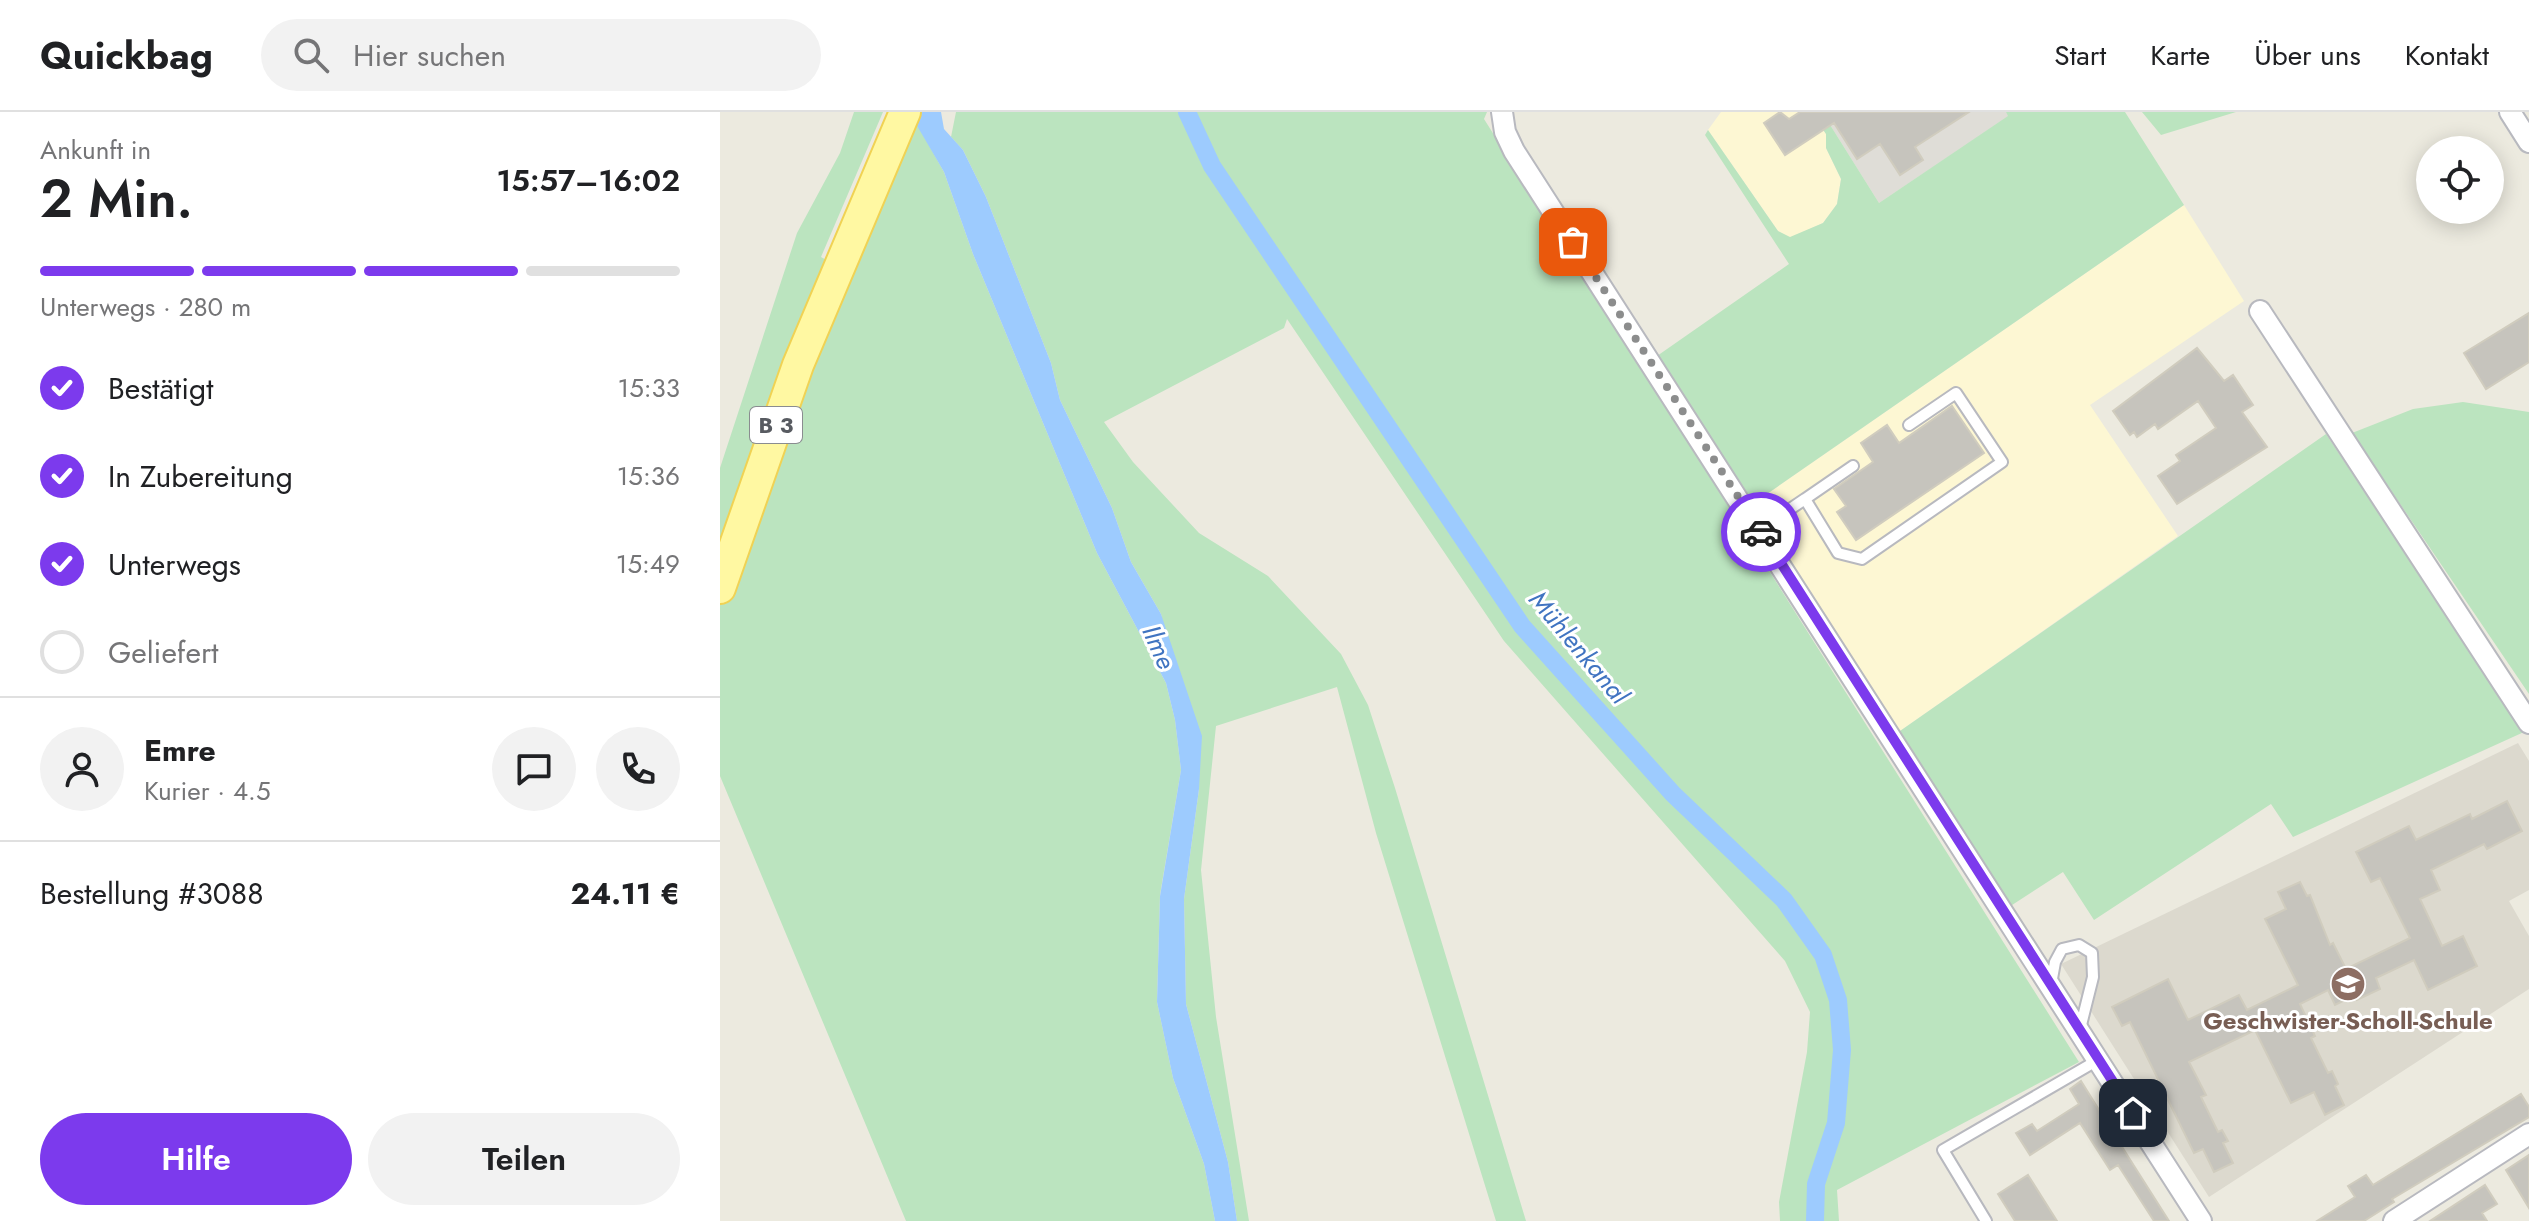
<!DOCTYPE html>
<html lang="de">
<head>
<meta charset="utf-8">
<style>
	:root { --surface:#fff; --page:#f2f2f2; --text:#202124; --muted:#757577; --line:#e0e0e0; --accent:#7c3aed }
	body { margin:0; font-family:Jost,sans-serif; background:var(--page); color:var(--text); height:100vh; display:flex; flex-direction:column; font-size:30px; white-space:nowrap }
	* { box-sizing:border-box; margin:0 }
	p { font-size:26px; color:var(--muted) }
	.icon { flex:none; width:44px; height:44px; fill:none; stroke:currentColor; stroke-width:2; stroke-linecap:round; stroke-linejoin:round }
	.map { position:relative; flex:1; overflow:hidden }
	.side { display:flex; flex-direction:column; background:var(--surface); width:720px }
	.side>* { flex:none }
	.fabs { position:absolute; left:1696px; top:24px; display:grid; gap:16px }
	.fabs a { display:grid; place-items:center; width:88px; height:88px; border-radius:50%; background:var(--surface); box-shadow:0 4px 20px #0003; font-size:40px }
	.pin { position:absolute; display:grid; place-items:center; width:68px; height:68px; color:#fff; margin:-34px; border-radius:16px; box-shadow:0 4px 12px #0006 }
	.courier { position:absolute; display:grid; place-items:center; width:80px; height:80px; margin:-40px; border:6px solid #7c3aed; border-radius:50%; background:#fff; color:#222; box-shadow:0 2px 10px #0007 }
	.head em { font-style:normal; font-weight:600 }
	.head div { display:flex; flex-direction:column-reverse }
	.head { display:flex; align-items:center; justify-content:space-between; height:136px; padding:0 40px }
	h1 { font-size:52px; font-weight:600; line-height:60px }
	.bar { display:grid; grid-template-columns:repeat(4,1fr); gap:12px 8px; align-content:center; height:96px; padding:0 40px }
	.bar i { height:10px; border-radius:6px; background:var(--line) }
	.bar .on { background:var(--accent) }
	.bar p { grid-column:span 4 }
	.line { display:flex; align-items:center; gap:20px; padding:0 40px; border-top:2px solid var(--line) }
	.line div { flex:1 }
	.round { display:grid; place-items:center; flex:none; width:84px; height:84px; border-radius:42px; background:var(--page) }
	ol { padding:0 40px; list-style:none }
	li { display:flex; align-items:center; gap:24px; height:88px }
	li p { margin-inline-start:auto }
	li .icon { padding:8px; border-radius:50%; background:var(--accent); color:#fff; stroke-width:4 }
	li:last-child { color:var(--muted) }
	li i { width:44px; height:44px; border:4px solid var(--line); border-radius:50% }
	.button { display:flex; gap:16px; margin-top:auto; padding:16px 40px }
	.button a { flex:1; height:92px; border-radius:48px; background:var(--accent); color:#fff; font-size:32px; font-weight:600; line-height:92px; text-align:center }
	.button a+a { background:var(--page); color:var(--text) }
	header { display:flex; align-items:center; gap:48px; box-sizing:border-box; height:112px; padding:0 40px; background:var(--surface); border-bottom:2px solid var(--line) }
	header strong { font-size:38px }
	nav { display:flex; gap:44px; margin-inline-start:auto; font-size:28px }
	.search { width:560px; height:72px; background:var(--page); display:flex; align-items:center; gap:20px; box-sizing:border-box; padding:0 28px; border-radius:44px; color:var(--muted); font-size:30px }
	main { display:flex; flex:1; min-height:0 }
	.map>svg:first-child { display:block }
</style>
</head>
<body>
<header>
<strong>Quickbag</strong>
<div class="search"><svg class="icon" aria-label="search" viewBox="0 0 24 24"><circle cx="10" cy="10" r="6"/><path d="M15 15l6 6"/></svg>Hier suchen</div>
<nav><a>Start</a><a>Karte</a><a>Über uns</a><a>Kontakt</a></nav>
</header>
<main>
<section class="side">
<div class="head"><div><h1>2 Min.</h1><p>Ankunft in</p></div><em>15:57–16:02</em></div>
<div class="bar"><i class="on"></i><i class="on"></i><i class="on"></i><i></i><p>Unterwegs · 280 m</p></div>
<ol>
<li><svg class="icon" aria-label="check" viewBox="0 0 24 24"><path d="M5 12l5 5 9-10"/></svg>Bestätigt<p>15:33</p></li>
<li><svg class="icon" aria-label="check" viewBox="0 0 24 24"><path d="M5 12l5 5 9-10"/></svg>In Zubereitung<p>15:36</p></li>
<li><svg class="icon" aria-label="check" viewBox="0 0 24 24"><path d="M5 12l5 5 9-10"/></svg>Unterwegs<p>15:49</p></li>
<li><i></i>Geliefert</li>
</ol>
<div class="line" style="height:144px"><a class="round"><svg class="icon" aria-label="person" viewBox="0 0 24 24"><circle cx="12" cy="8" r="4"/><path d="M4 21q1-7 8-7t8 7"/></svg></a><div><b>Emre</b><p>Kurier · 4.5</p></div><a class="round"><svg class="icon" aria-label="chat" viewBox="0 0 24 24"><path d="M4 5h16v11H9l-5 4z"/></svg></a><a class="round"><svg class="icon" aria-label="phone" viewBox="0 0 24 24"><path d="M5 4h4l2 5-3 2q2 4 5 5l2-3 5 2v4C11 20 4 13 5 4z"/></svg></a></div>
<div class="line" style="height:104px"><div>Bestellung #3088</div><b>24.11 €</b></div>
<div class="button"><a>Hilfe</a><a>Teilen</a></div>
</section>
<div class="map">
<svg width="1809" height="1109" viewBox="0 0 1809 1109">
	<rect width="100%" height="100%" fill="#eceadf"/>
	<path fill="#fdf7d3" d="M 1001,0 L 1091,0 L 1106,22 L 1106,36 L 1121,67 L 1117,92 L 1103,111 L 1070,126 L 1058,119 L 988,18 Z
		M 1464,93 L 1524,189 L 1370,293 L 1458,424 L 1180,619 L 1034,391 Z"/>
	<path fill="#dfddd7" d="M 1102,0 L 1286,0 L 1289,4 L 1159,91 Z"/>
	<path fill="#dcd9ce" d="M 1798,631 L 1809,649 L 1809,778 L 1789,789 L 1809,824 L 1809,877 L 1489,1085 L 1341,852 Z"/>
	<path fill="#bbe4bf" d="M 134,0 L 163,0 L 101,145 L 131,162 L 197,12 L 224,60 L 253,142 L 377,441 L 446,571 L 455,608 L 461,658 L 440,783 L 437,890 L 453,966 L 484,1052 L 495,1109 L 186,1109 L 0,664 L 0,356 L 77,121 L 120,41 Z
		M 236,0 L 767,0 L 764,7 L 1359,950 L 1117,1078 L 1119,1109 L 1060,1109 L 1059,1090 L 1087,940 L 1090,900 L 1065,849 L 784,529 L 567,207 L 564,216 L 384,310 L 413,350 L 479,421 L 548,464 L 621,542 L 648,593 L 675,676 L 806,1109 L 776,1109 L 656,721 L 617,575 L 496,614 L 481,758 L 496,905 L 529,1109 L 517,1109 L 508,1050 L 466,892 L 464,787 L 479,677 L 441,502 L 411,450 L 392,396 L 340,288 L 331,251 L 266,85 L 243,38 L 231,25 Z
		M 1091,0 L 1102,0 L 1159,91 L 1288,4 L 1286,0 L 1405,0 L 1464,93 L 1034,391 L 937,244 L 1069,152 L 985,23 L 988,18 L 1058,119 L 1070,125 L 1103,111 L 1117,92 L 1121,67 L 1106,36 L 1106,22 Z
		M 1422,0 L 1516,0 L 1441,23 Z
		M 1743,290 L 1809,300 L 1809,582 L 1632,321 L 1693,297 Z
		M 1606,322 L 1804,620 L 1573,725 L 1551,692 L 1374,808 L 1343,760 L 1289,795 L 1180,619 Z"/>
	<path fill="#9dcbfe" d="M 189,0 L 221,0 L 224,17 L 243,38 L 266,85 L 331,251 L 340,288 L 392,396 L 411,450 L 441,502 L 482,624 L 479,677 L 464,787 L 466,892 L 508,1050 L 517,1109 L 495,1109 L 484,1052 L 453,966 L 437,890 L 440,784 L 461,658 L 455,608 L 446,571 L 377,441 L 253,142 L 224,60 Z"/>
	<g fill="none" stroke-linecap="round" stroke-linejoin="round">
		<path stroke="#9dcbfe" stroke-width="18" d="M 467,0 L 492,54 L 802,514 L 953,682 L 1064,788 L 1103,843 L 1118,888 L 1122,938 L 1116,1011 L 1096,1072 L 1095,1109"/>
	</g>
	<path fill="#c6c4bd" stroke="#d0ccbe" stroke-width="2" d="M 1060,0 L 1069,7 L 1080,0 L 1249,0 L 1195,35 L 1203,48 L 1180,63 L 1160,32 L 1137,47 L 1114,11 L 1065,43 L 1044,11 Z
		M 1809,201 L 1809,250 L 1766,277 L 1744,241 Z
		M 1477,236 L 1504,269 L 1513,263 L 1533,293 L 1522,300 L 1547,335 L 1457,392 L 1438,364 L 1460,349 L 1456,343 L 1496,316 L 1478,289 L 1438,317 L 1435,312 L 1417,325 L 1414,320 L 1410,323 L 1393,299 Z
		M 1232,294 L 1264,341 L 1136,428 L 1117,400 L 1126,394 L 1114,377 L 1153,350 L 1141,331 L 1167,313 L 1179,331 Z
		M 1787,689 L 1802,719 L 1767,737 L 1764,732 L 1711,758 L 1720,778 L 1700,787 L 1722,834 L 1743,824 L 1757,854 L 1708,878 L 1694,848 L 1656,866 L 1660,877 L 1637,888 L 1635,883 L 1615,893 L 1608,878 L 1580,892 L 1595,924 L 1591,926 L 1608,961 L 1612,959 L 1618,972 L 1615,974 L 1624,993 L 1605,1003 L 1594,980 L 1571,991 L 1535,918 L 1469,950 L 1486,983 L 1481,985 L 1498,1020 L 1502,1018 L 1508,1029 L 1503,1031 L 1513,1051 L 1494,1060 L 1483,1037 L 1474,1041 L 1410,910 L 1402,914 L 1392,895 L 1448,867 L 1468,908 L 1519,883 L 1527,898 L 1578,873 L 1545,807 L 1566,797 L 1558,780 L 1580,770 L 1587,784 L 1590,783 L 1610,833 L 1613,831 L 1626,857 L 1690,826 L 1660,766 L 1651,770 L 1636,740 L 1689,714 L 1696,728 L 1750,702 L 1752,707 Z
		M 1361,969 L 1409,1046 L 1449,1109 L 1434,1109 L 1398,1053 L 1390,1058 L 1360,1011 L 1310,1043 L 1296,1021 L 1312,1012 L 1317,1019 L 1359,992 L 1350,977 Z
		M 1801,982 L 1809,995 L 1809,1005 L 1672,1087 L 1674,1090 L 1644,1109 L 1597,1109 L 1635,1085 L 1628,1074 L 1646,1063 L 1653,1073 Z
		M 1809,1043 L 1809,1096 L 1786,1058 Z
		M 1308,1063 L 1337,1109 L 1295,1109 L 1278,1082 Z
		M 1765,1073 L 1777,1092 L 1762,1101 L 1767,1109 L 1710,1109 Z"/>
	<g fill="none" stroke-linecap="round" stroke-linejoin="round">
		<defs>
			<path id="lane" d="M 1085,387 L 1133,354
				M 1039,418 L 1085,387 L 1118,441 L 1142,447 L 1282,350 L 1236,281 L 1189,313
				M 1331,872 L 1335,850 L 1342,837 L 1359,833 L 1372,841 L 1373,865 L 1360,917
				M 1266,1109 L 1223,1038 L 1378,948"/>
			<path id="street" d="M 782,0 L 785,20 L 794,39 L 1481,1109
				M 1790,0 L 1809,30
				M 1540,199 L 1809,611
				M 1674,1109 L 1809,1022"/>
			<path id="primary" d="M 0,476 L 78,253 L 185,0"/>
		</defs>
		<use href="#lane" stroke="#b8b9bf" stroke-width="14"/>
		<use href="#street" stroke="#b8b9bf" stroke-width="24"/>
		<use href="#primary" stroke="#f0d254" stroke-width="34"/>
		<use href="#lane" stroke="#fff" stroke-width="10"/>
		<use href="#street" stroke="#fff" stroke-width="20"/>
		<use href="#primary" stroke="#fff8a2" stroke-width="30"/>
	</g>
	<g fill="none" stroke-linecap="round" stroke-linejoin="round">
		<path stroke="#8c8d8d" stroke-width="8" stroke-dasharray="0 14.4" d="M 853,130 L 1041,420"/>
		<path stroke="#7c3aed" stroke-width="10" d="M 1041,420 L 1413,1001"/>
	</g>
	<defs>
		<symbol id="school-disc" viewBox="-11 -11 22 22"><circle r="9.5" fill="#8d6e63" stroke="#fff"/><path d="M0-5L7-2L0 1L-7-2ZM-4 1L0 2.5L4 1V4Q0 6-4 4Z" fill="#fff"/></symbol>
	</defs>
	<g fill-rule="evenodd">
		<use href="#school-disc" x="1608" y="852" width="40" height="40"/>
	</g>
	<g text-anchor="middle" stroke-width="6" stroke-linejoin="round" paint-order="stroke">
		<rect fill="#fff" stroke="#8a8c90" stroke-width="2" x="30" y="295" width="52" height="36" rx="6"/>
		<g font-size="22" font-weight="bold" fill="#585b61">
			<text x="56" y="321">B 3</text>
		</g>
		<g font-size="24" font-weight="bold" fill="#785e54" stroke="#fff">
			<text x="1628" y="917">Geschwister-Scholl-Schule</text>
		</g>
		<g font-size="26" font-style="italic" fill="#4074c1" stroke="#fff">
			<text transform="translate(439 535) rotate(66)" y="9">Ilme</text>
			<text transform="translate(859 535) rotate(50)" y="9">Mühlenkanal</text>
		</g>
	</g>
</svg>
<div class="fabs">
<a><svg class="icon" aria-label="locate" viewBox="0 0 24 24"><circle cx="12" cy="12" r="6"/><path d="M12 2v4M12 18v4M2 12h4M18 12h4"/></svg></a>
</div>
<div class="pin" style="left:853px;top:130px;background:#ea580c"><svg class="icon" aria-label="bag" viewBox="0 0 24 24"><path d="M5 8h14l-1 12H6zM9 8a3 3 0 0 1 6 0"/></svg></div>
<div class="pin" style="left:1413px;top:1001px;background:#1f2937"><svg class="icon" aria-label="home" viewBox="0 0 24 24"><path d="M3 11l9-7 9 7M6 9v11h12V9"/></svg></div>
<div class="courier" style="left:1041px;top:420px"><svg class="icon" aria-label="car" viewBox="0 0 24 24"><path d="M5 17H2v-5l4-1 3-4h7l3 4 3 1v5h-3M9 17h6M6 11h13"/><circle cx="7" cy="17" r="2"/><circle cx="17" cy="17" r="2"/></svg></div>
</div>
</main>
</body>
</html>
